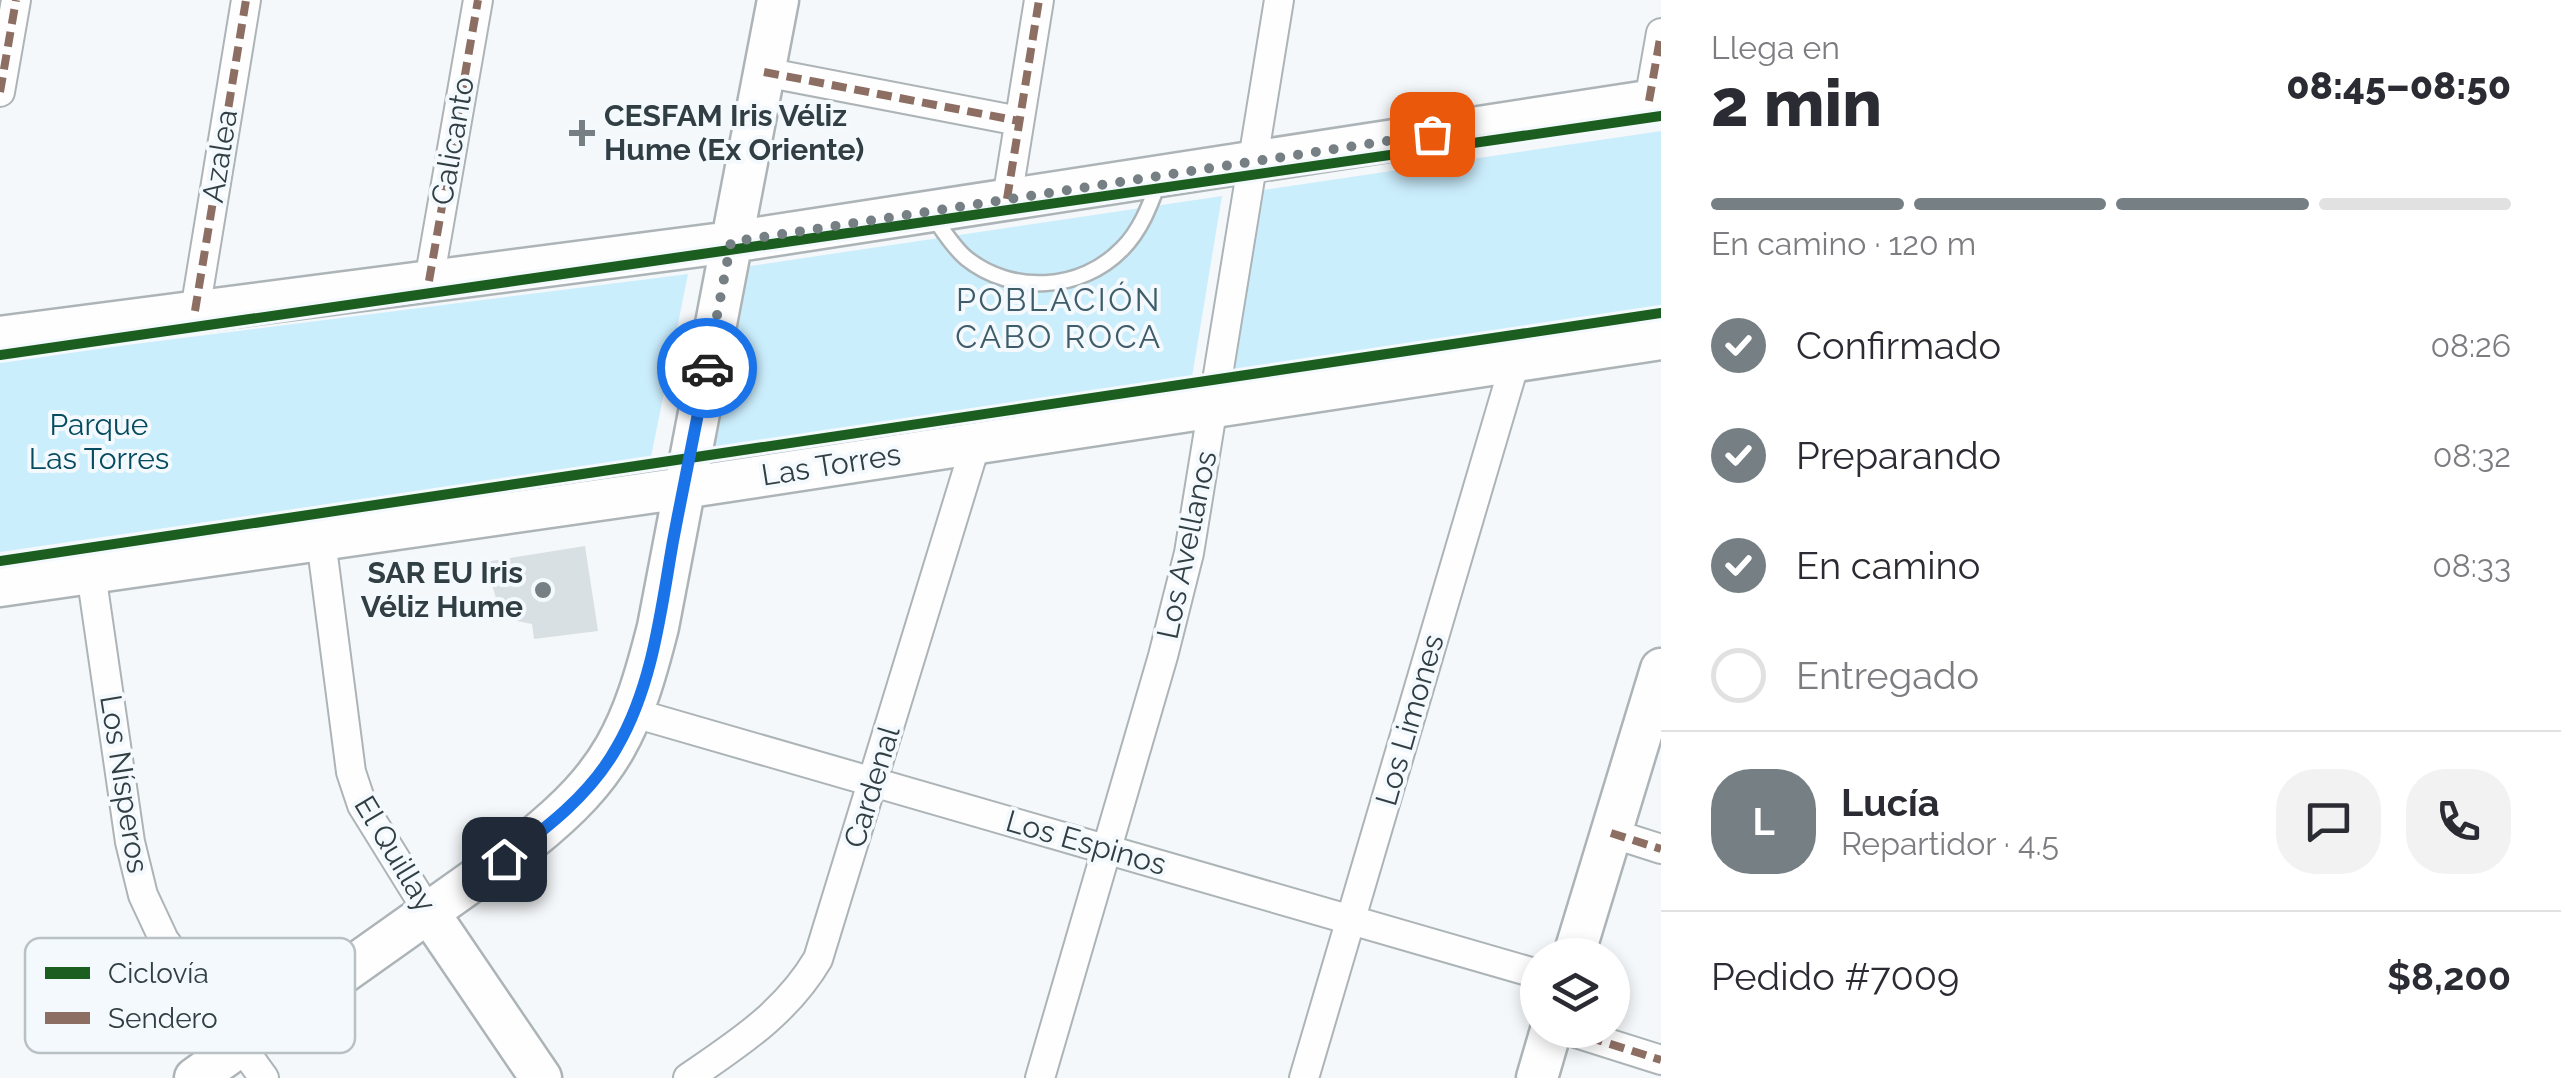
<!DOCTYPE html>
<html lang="es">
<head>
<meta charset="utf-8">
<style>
	:root { --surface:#fff; --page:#f2f2f3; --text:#2b2b33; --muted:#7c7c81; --line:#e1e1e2; --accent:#768084 }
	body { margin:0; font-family:Raleway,sans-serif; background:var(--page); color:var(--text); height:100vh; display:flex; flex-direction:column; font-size:38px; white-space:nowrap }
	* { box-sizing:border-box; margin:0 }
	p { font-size:32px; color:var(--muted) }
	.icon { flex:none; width:55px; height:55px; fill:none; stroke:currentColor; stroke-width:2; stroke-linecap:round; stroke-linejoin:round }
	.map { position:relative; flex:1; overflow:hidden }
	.panel { display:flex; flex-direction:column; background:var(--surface); width:900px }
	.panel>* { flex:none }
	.tools { position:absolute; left:1520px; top:938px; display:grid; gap:20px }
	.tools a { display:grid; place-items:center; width:110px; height:110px; border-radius:50%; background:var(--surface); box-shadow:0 5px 15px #0003; font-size:50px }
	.pin { position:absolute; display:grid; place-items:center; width:85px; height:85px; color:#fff; margin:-42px; border-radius:20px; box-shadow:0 5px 15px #0006 }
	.courier { position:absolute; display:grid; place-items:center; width:100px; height:100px; margin:-50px; border:8px solid #1a73e8; border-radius:50%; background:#fff; color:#222; box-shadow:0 2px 12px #0007 }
	.head em { font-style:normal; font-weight:800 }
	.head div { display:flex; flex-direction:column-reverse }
	.head { display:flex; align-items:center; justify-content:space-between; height:170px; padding:0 50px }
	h1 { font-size:65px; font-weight:800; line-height:75px }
	.bar { display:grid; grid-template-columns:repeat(4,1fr); gap:15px 10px; align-content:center; height:120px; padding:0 50px }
	.bar i { height:12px; border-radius:8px; background:var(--line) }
	.bar .selected { background:var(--accent) }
	.bar p { grid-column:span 4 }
	.line { display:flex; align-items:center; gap:25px; padding:0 50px; border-top:2px solid var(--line) }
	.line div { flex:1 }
	.round { display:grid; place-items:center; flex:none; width:105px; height:105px; border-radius:40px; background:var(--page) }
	ol { padding:0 50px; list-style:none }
	li { display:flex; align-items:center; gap:30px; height:110px }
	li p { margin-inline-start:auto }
	li .icon { padding:10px; border-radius:50%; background:var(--accent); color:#fff; stroke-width:4 }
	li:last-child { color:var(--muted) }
	li i { width:55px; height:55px; border:5px solid var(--line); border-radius:50% }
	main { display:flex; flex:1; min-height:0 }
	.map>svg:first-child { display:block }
</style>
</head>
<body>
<main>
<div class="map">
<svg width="1661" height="1078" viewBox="0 0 1661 1078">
	<rect width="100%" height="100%" fill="#f5f8fa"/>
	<path fill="#cbeefd" d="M 1661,131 L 1661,309 L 1234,371 L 1263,190 Z
		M 1222,196 L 1192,377 L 715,447 L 750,266 Z
		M 688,274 L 651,457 L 0,552 L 0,361 Z"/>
	<path fill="#d8e0e3" d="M 585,546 L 598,631 L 534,639 L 532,624 L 502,618 L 485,562 Z"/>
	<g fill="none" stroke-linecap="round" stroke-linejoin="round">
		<defs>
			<path id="lane" d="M 932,215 C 943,230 952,246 966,258 C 1012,295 1081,291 1122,249 C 1141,230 1150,205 1159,181"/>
			<path id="street" d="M 764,72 L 1019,121
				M 0,92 L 16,0
				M 1649,101 L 1661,33
				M 1007,199 L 1039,0
				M 429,281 L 478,0
				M 195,311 L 246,0
				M 321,540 L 351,772 L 362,805 L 429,913
				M 91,573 L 130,842 L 143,895 L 164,940 L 264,1078
				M 634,713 L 1538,974
				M 1611,833 L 1661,849
				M 1566,1030 L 1661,1060
				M 688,1078 C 739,1043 786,1013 818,959 L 976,443
				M 1040,1078 L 1163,656 L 1189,553 L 1279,0
				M 1304,1078 L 1515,362"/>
			<path id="secondary" d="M 0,337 L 731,242 L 1661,99
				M 0,586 L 683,488 L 1661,339
				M 429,913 L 541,1078
				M 1574,955 L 1661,669
				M 195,1078 L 529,841 C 613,774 632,729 658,627 L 778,0
				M 1537,1078 L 1551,1030"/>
		</defs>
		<use href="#lane" stroke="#acb4b7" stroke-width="19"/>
		<use href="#street" stroke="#acb4b7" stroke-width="32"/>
		<use href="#secondary" stroke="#acb4b7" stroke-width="45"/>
		<use href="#lane" stroke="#fefefe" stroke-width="14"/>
		<use href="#street" stroke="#fefefe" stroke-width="28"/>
		<use href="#secondary" stroke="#fefefe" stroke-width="40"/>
		<path stroke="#8d6e63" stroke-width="8" stroke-dasharray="15 8" stroke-linecap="butt" d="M 764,72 L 1019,121
			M 0,92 L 16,0
			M 1649,101 L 1661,33
			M 1007,199 L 1039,0
			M 429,281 L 478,0
			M 195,311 L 246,0
			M 1611,833 L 1661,849
			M 1566,1030 L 1661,1060"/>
		<defs>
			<path id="cycleway" d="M 0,355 L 1661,116
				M 0,561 L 1661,313"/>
		</defs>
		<use href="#cycleway" stroke="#f3f9fc" stroke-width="16"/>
		<use href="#cycleway" stroke="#1b5e20" stroke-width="10"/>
	</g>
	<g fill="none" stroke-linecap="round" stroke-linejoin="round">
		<path stroke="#768084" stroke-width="10" stroke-dasharray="0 18" d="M 707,368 L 731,242 L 1432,134"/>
		<path stroke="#1a73e8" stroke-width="12" d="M 504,859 C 547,828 591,794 617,747 C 653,685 661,609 673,541 C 684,483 696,425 707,368"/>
	</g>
	<g fill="#768084" stroke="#f3f9fc" stroke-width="4">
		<path d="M577 118h10v10h10v10h-10v10h-10v-10h-10v-10h10z"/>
		<circle cx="543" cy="590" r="10"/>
	</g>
	<g text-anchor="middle" stroke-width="8" stroke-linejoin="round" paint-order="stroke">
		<g font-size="30" font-weight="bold" fill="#313f44" stroke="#f3f9fc" text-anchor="start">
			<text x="604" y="126">CESFAM Iris Véliz<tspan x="604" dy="34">Hume (Ex Oriente)</tspan></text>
			<text x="523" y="583" text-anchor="end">SAR EU Iris<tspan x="523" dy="34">Véliz Hume</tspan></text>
		</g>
		<g font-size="30" fill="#313f44" stroke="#f3f9fc">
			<text transform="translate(453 141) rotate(-80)" y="10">Calicanto</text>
			<text transform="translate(220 156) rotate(-81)" y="10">Azalea</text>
			<text transform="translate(831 465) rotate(-9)" y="10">Las Torres</text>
			<text transform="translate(1187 545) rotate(-78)" y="10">Los Avellanos</text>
			<text transform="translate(1410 720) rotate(-74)" y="10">Los Limones</text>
			<text transform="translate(124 784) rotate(81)" y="10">Los Nísperos</text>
			<text transform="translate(872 787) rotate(-73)" y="10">Cardenal</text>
			<text transform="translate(1086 843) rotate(16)" y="10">Los Espinos</text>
			<text transform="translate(395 854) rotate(59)" y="10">El Quillay</text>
		</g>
		<g font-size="30" fill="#044b60" stroke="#f3f9fc">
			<text x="99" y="435">Parque<tspan x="99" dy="34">Las Torres</tspan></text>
		</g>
		<g font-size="32" letter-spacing="2.5" fill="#3e5c69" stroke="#f3f9fc">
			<text x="1059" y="311">POBLACIÓN<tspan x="1059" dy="37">CABO ROCA</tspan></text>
		</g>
	</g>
	<rect x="25" y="938" width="330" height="115" rx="15" fill="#f3f9fc" stroke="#b9c1c5" stroke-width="2.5"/>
	<rect x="45" y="967" width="45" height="12" fill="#1b5e20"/>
	<rect x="45" y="1012" width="45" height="12" fill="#8d6e63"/>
	<g font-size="28" fill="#313f44">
		<text x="108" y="983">Ciclovía</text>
		<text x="108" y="1028">Sendero</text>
	</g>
</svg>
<div class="tools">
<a><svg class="icon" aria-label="layers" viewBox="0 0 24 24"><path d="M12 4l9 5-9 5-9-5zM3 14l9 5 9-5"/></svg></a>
</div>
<div class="pin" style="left:1432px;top:134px;background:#ea580c"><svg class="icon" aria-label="bag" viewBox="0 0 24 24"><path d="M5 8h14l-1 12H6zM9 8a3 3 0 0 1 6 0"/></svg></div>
<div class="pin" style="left:504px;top:859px;background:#1f2937"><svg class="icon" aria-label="home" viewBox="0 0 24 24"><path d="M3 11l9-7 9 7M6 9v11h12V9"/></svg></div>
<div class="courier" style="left:707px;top:368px"><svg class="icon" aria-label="car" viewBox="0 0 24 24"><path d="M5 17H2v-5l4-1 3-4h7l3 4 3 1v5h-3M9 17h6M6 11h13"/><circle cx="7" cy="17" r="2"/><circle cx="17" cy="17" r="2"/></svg></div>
</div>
<section class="panel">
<div class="head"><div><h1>2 min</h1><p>Llega en</p></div><em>08:45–08:50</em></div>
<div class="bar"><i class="selected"></i><i class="selected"></i><i class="selected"></i><i></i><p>En camino · 120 m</p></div>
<ol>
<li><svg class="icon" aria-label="check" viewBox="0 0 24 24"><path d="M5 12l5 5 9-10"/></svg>Confirmado<p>08:26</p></li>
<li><svg class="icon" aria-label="check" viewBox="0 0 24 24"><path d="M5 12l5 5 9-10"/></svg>Preparando<p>08:32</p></li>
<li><svg class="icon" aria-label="check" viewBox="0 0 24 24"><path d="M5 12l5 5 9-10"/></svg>En camino<p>08:33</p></li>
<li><i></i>Entregado</li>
</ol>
<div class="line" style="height:180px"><b class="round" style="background:var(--accent);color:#fff">L</b><div><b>Lucía</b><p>Repartidor · 4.5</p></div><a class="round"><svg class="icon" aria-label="chat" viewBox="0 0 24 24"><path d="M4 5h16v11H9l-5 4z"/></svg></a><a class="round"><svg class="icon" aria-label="phone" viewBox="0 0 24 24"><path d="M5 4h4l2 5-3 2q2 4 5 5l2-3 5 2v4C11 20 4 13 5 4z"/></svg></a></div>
<div class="line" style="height:130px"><div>Pedido #7009</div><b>$8,200</b></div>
</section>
</main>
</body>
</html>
